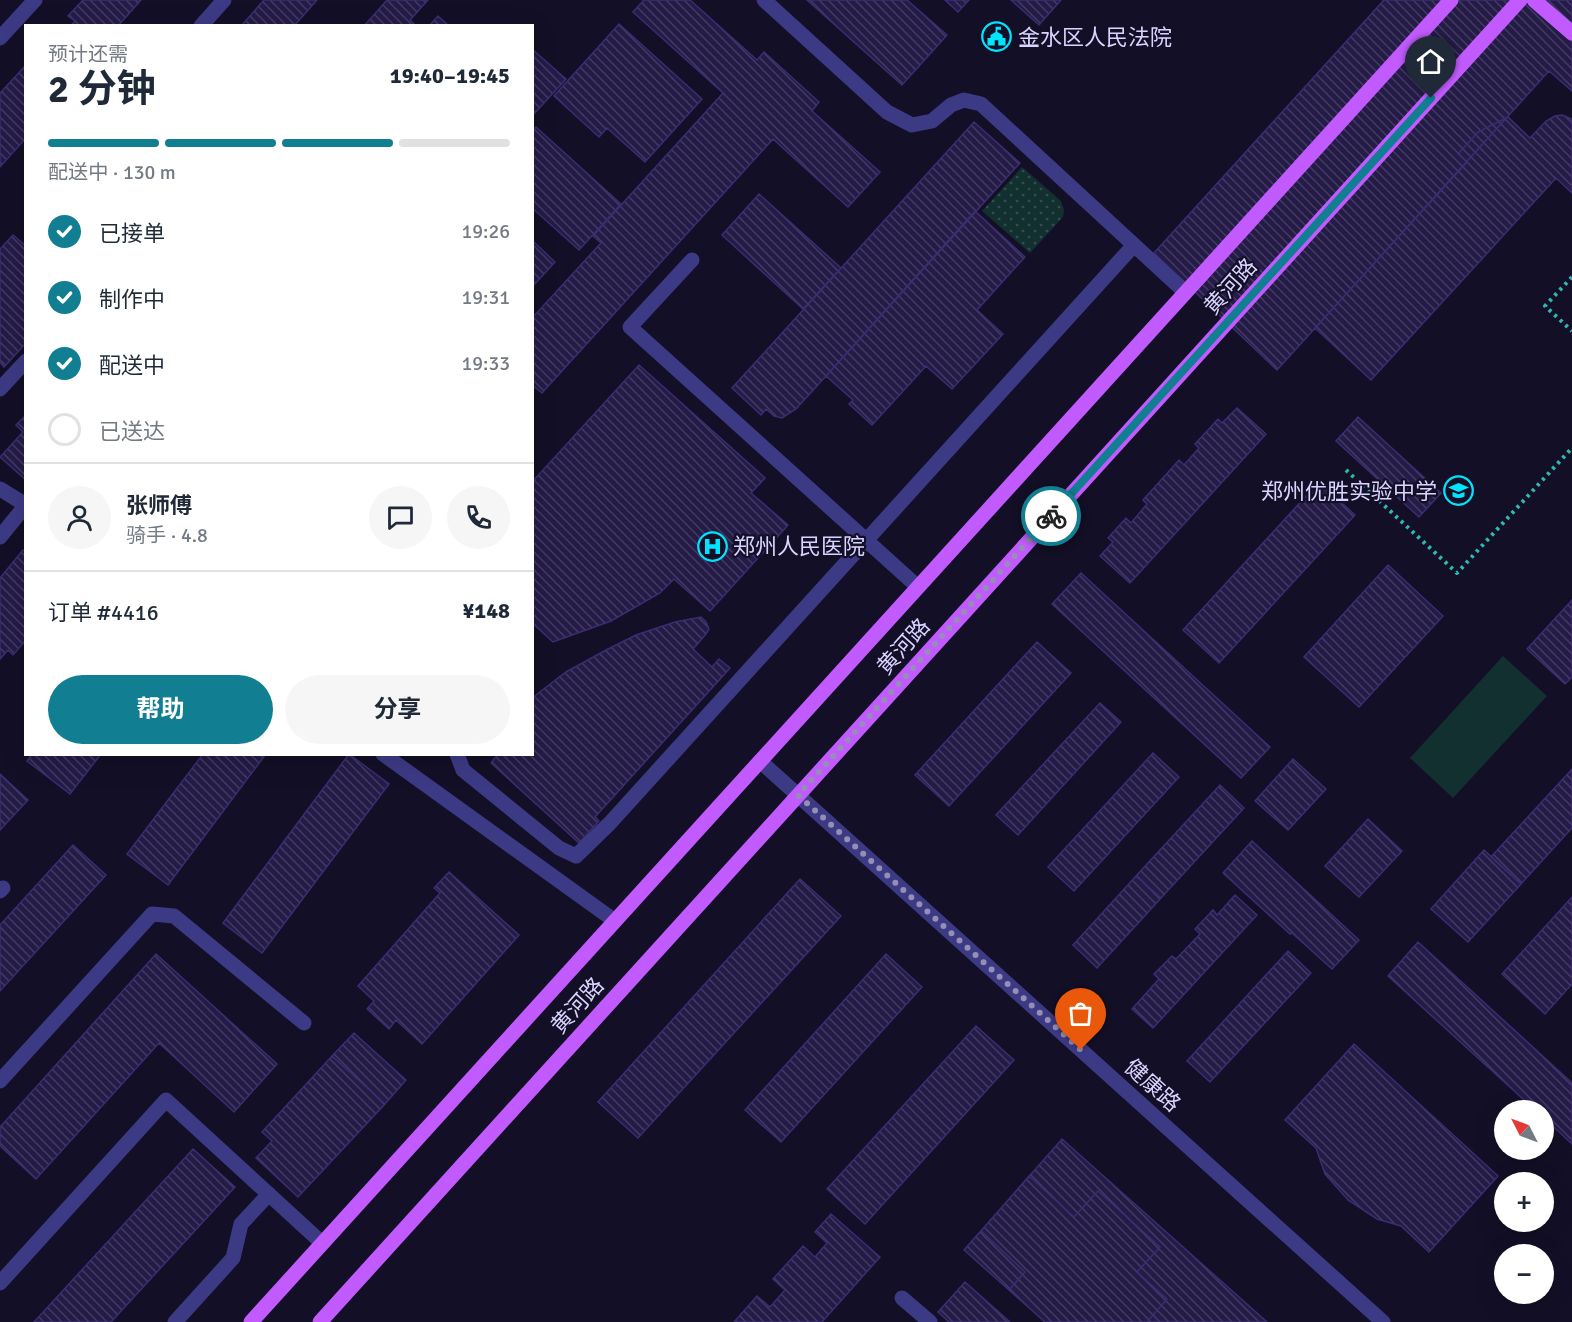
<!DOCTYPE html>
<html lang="zh">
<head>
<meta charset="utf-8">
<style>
	:root { --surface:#fff; --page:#f6f6f7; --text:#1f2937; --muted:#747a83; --line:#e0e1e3; --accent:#117e91 }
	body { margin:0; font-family:Signika,"Noto Sans SC",sans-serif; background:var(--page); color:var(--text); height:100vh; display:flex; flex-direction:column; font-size:22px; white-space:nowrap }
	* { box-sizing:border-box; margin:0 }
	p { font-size:20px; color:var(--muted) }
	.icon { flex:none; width:33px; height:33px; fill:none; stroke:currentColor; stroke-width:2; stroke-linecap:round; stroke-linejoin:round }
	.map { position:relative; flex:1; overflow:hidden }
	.panel { position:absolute; left:24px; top:24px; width:510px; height:732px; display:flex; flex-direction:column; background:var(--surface); border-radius:0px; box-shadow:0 6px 24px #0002 }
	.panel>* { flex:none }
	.needle { width:39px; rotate:312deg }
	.fabs { position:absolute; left:1494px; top:1100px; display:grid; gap:12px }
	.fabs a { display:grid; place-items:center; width:60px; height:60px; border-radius:50%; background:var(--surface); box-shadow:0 6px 24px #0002; font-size:30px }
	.pin { position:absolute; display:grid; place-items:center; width:51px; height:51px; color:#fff; margin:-62px -26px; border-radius:50% 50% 50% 0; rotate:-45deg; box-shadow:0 0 6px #0007 }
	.pin .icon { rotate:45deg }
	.courier { position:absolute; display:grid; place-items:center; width:60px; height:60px; margin:-30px; border:4px solid #117e91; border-radius:50%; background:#fff; color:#222; box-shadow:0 2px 8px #0007 }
	.overview em { font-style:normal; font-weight:700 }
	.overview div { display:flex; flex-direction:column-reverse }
	.overview { display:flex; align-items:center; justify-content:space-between; height:102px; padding:0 24px }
	h1 { font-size:39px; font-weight:700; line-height:45px }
	.bar { display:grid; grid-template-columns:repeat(4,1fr); gap:9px 6px; align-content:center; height:72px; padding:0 24px }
	.bar i { height:8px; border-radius:4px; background:var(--line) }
	.bar .current { background:var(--accent) }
	.bar p { grid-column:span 4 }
	.line { display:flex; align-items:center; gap:15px; padding:0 24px; border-top:2px solid var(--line) }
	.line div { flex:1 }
	.round { display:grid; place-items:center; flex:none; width:63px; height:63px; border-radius:32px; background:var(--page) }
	ol { padding:0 24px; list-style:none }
	li { display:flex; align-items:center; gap:18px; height:66px }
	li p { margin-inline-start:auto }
	li .icon { padding:6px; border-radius:50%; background:var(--accent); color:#fff; stroke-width:4 }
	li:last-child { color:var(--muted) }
	li i { width:33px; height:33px; border:3px solid var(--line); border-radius:50% }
	.cta { display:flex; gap:12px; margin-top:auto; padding:12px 24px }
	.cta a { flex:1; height:69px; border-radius:36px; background:var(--accent); color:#fff; font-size:24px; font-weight:700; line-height:69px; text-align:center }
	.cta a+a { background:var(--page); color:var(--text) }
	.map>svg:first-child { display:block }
</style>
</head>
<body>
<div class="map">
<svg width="1572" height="1322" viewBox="0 0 1572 1322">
	<defs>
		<pattern id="grass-dots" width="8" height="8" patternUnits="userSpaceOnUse" patternTransform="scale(1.5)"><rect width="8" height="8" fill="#12302f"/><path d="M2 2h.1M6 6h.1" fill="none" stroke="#344d4e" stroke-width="1.8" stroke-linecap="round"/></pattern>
		<pattern id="building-back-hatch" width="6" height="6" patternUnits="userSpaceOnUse" patternTransform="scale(1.5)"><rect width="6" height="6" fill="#241b47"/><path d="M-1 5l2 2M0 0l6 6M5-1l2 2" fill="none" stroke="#433b63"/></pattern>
	</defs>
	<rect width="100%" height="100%" fill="#130f26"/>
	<path fill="url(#grass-dots)" d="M 1022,167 L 1061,201 L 1064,210 L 1063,217 L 1030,253 L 982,211 Z"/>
	<path fill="#12302f" d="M 1503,656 L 1547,696 L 1453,798 L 1410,758 Z"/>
	<path fill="url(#building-back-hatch)" stroke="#3b2d73" stroke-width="1.5" d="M 83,0 L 141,0 L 118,26 L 71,26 L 75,21 L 68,16 Z
		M 264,0 L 317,0 L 294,26 L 241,26 Z
		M 387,0 L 428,0 L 410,20 L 416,26 L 364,26 Z
		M 644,0 L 690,0 L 757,60 L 764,52 L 819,102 L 812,111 L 880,172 L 848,207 L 773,139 L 542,393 L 532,385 L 532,318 L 601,243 L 593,236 L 723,93 L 633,12 Z
		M 807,0 L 907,0 L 947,35 L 902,85 Z
		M 945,0 L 969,0 L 958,12 Z
		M 1011,0 L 1061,0 L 1039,25 Z
		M 1384,0 L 1572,0 L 1572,91 L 1549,71 L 1277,370 L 1154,253 Z
		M 438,16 L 449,26 L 429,26 Z
		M 619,24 L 702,99 L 645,162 L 607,128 L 599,137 L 554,96 Z
		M 532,49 L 566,79 L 532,116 Z
		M 26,65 L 26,138 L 0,167 L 0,93 Z
		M 1562,115 L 1572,119 L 1572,193 L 1556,178 L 1371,380 L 1315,328 L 1467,162 L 1458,154 L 1478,132 L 1508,117 L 1530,138 L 1546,121 L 1555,116 Z
		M 974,122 L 1020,163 L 796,409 L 782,418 L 774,416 L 766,409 L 761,415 L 732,388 Z
		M 536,127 L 621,204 L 579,250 L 532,208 L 532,131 Z
		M 759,194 L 841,268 L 803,309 L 722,235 Z
		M 975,211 L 1025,257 L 977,310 L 1003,334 L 952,389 L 926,366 L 872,425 L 849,404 L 853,400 L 826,376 Z
		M 13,235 L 26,246 L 26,343 L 4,367 L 0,362 L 0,249 Z
		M 534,242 L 555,262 L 532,287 L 532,244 Z
		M 639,365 L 765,478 L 751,493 L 788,525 L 710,611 L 674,579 L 660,593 L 611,621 L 553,642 L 532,623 L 532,482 Z
		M 1237,408 L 1266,434 L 1130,583 L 1100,556 L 1113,542 L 1108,538 L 1126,518 L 1131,523 L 1147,504 L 1143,500 L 1179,460 L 1184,465 L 1199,448 L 1195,444 L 1218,419 L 1222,423 Z
		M 26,415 L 26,480 L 0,457 L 23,432 L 16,425 Z
		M 1358,417 L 1441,493 L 1419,517 L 1336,441 Z
		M 1319,482 L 1355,515 L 1219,663 L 1183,630 Z
		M 23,550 L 26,552 L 26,640 L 13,655 L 8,650 L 0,659 L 0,578 Z
		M 1388,565 L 1443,616 L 1359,707 L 1304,657 Z
		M 1081,573 L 1270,747 L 1241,778 L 1052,604 Z
		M 1572,600 L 1572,677 L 1565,684 L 1527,649 Z
		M 701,617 L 706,622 L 709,629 L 706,634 L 693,649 L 712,667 L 719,659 L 730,668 L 595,817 L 599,821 L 579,843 L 491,763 L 498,754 L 532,754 L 532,698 L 566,672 L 606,650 L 636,635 L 675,622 Z
		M 1037,642 L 1071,673 L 949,806 L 915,775 Z
		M 1100,703 L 1121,722 L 1018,835 L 996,815 Z
		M 1153,753 L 1179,777 L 1074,891 L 1048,867 Z
		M 32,754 L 101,754 L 70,794 L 27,761 Z
		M 203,754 L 266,754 L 168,885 L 127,854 Z
		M 349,754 L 389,784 L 262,953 L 223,923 Z
		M 1293,759 L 1326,789 L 1288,830 L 1255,801 Z
		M 1572,769 L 1572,828 L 1521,884 L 1491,857 Z
		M 0,774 L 28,800 L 0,830 Z
		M 1220,785 L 1244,808 L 1161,898 L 1136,876 Z
		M 1368,819 L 1402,851 L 1359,897 L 1325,866 Z
		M 1252,841 L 1359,940 L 1332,969 L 1292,933 L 1290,934 L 1223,873 Z
		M 73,845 L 106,875 L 0,991 L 0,925 Z
		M 1484,850 L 1521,884 L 1468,942 L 1431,909 Z
		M 449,872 L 519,935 L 422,1044 L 396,1020 L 389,1029 L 367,1009 L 374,1001 L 358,986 L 440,893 L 434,888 Z
		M 1136,876 L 1161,898 L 1097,968 L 1073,945 Z
		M 800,879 L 841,916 L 638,1138 L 598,1102 Z
		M 1235,895 L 1257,915 L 1153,1028 L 1132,1009 L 1159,979 L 1154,974 L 1172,956 L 1176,959 L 1200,934 L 1195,929 L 1213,910 L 1217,915 Z
		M 1572,897 L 1572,984 L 1545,1014 L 1502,974 Z
		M 1418,942 L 1572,1083 L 1572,1144 L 1544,1118 L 1544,1110 L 1535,1110 L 1388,976 Z
		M 1288,951 L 1311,973 L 1210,1082 L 1187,1061 Z
		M 156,954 L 277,1064 L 234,1112 L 159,1043 L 36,1179 L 0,1146 L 0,1127 Z
		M 886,954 L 922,987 L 781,1142 L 745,1110 Z
		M 976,1026 L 1014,1060 L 865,1224 L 827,1189 Z
		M 354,1033 L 406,1080 L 385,1104 L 332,1056 Z
		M 1354,1044 L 1498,1176 L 1429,1252 L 1401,1226 L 1377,1219 L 1348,1200 L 1325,1174 L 1316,1148 L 1285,1120 Z
		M 332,1056 L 385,1104 L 298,1197 L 256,1158 L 272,1141 L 262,1132 Z
		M 1062,1139 L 1267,1322 L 1045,1322 L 964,1250 Z
		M 193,1149 L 235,1187 L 111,1322 L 34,1322 Z
		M 1029,1176 L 1074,1217 L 1098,1191 L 1160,1247 L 1137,1272 L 1167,1299 L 1147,1322 L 1045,1322 L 1009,1290 L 1025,1272 L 981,1231 Z
		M 831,1214 L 880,1257 L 822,1322 L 734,1322 L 757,1296 L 770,1307 L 785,1290 L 773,1279 L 803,1246 L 815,1257 L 827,1243 L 815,1232 Z
		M 965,1282 L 1010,1322 L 949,1322 L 938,1312 Z"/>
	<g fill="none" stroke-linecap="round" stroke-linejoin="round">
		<path stroke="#2fb8b0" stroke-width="4" stroke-dasharray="3 4.5" stroke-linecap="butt" d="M 1572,277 L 1545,306 L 1572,331
			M 1346,470 L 1457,573 L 1572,448"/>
		<path stroke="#3d3a85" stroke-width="15" d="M 764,0 L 887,112 L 912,125 L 932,121 L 951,105 L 964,100 L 981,104 L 1185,292
			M 201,26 L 224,0
			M 0,38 L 35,0
			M 692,260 L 630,327 L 918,587
			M 0,389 L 26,361
			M 0,489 L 26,505 L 0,537
			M 383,754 L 615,921
			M 457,754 L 463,770 L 559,848 L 576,856 L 610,823 L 1134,245
			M 760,761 L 1383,1322
			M 0,891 L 3,888
			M 0,1081 L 152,914 L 174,916 L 304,1023
			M 0,1283 L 166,1100 L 322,1243
			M 902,1298 L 930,1322
			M 175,1322 L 233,1258 L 241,1224 L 269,1194"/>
		<path stroke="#c25bff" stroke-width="15" d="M 1534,0 L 1572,33
			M 251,1322 L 1451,0
			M 320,1322 L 1520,0"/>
	</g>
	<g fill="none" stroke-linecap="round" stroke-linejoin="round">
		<path stroke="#948fb3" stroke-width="6" stroke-dasharray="0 10.8" d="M 1051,516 L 798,795 L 1081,1050"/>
		<path stroke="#117e91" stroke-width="8" d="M 1051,516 L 1431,98"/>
	</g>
	<defs>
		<symbol id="civic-ring" viewBox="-11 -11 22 22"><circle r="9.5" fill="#130f26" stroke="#00e5ff" stroke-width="1.5"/><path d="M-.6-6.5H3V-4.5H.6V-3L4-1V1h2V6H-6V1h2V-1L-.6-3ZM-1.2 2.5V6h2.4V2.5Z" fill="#00e5ff"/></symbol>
		<symbol id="school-ring" viewBox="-11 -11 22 22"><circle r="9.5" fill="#130f26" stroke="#00e5ff" stroke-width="1.5"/><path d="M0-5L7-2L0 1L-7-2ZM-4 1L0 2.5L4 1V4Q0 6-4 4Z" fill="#00e5ff"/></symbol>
		<symbol id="hospital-ring" viewBox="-11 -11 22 22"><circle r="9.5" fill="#130f26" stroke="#00e5ff" stroke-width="1.5"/><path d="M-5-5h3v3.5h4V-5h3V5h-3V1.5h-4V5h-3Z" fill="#00e5ff"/></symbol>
	</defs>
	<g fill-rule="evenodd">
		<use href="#civic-ring" x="980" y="20" width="33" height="33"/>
		<use href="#school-ring" x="1442" y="474" width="33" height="33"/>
		<use href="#hospital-ring" x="696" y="530" width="33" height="33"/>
	</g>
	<g text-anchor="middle" stroke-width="4.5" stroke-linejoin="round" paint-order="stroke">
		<g font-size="22" fill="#d9d4ff" stroke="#130f26" text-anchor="start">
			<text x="1018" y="45">金水区人民法院</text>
			<text x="1437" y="499" text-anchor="end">郑州优胜实验中学</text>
			<text x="733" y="554">郑州人民医院</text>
		</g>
		<g font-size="22" fill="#d9d4ff" stroke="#130f26">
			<text transform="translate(1230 286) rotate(-48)" y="8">黄河路</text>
			<text transform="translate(903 646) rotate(-48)" y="8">黄河路</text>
			<text transform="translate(577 1005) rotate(-48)" y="8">黄河路</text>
			<text transform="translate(1153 1085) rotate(42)" y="8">健康路</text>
		</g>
	</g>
</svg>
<div class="fabs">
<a><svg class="needle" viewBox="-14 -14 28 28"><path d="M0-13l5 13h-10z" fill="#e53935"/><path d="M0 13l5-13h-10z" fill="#747a83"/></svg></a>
<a>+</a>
<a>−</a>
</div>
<div class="pin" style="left:1081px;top:1050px;background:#ea580c"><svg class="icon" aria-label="bag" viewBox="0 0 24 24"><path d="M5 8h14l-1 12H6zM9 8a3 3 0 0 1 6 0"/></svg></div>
<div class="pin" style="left:1431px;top:98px;background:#1f2937"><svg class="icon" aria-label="home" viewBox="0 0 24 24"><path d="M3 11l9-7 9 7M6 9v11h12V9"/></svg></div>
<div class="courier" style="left:1051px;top:516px"><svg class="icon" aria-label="bike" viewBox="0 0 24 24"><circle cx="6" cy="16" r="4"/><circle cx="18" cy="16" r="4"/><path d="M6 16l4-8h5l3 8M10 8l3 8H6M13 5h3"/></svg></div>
<section class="panel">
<div class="overview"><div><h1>2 分钟</h1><p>预计还需</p></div><em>19:40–19:45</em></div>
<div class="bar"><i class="current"></i><i class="current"></i><i class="current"></i><i></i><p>配送中 · 130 m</p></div>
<ol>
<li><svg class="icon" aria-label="check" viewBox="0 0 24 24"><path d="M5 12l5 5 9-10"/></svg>已接单<p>19:26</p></li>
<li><svg class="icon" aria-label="check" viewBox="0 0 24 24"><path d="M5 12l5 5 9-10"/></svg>制作中<p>19:31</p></li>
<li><svg class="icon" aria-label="check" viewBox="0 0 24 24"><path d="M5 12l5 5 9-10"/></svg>配送中<p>19:33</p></li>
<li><i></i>已送达</li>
</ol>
<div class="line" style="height:108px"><a class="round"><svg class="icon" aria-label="person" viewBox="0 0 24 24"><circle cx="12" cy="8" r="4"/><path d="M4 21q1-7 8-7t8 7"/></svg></a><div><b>张师傅</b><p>骑手 · 4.8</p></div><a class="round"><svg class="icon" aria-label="chat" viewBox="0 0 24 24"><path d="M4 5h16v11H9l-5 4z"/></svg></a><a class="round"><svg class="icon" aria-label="phone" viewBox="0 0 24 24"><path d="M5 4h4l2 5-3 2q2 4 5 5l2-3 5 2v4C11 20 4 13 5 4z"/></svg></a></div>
<div class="line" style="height:78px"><div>订单 #4416</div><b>¥148</b></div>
<div class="cta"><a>帮助</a><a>分享</a></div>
</section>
</div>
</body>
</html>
